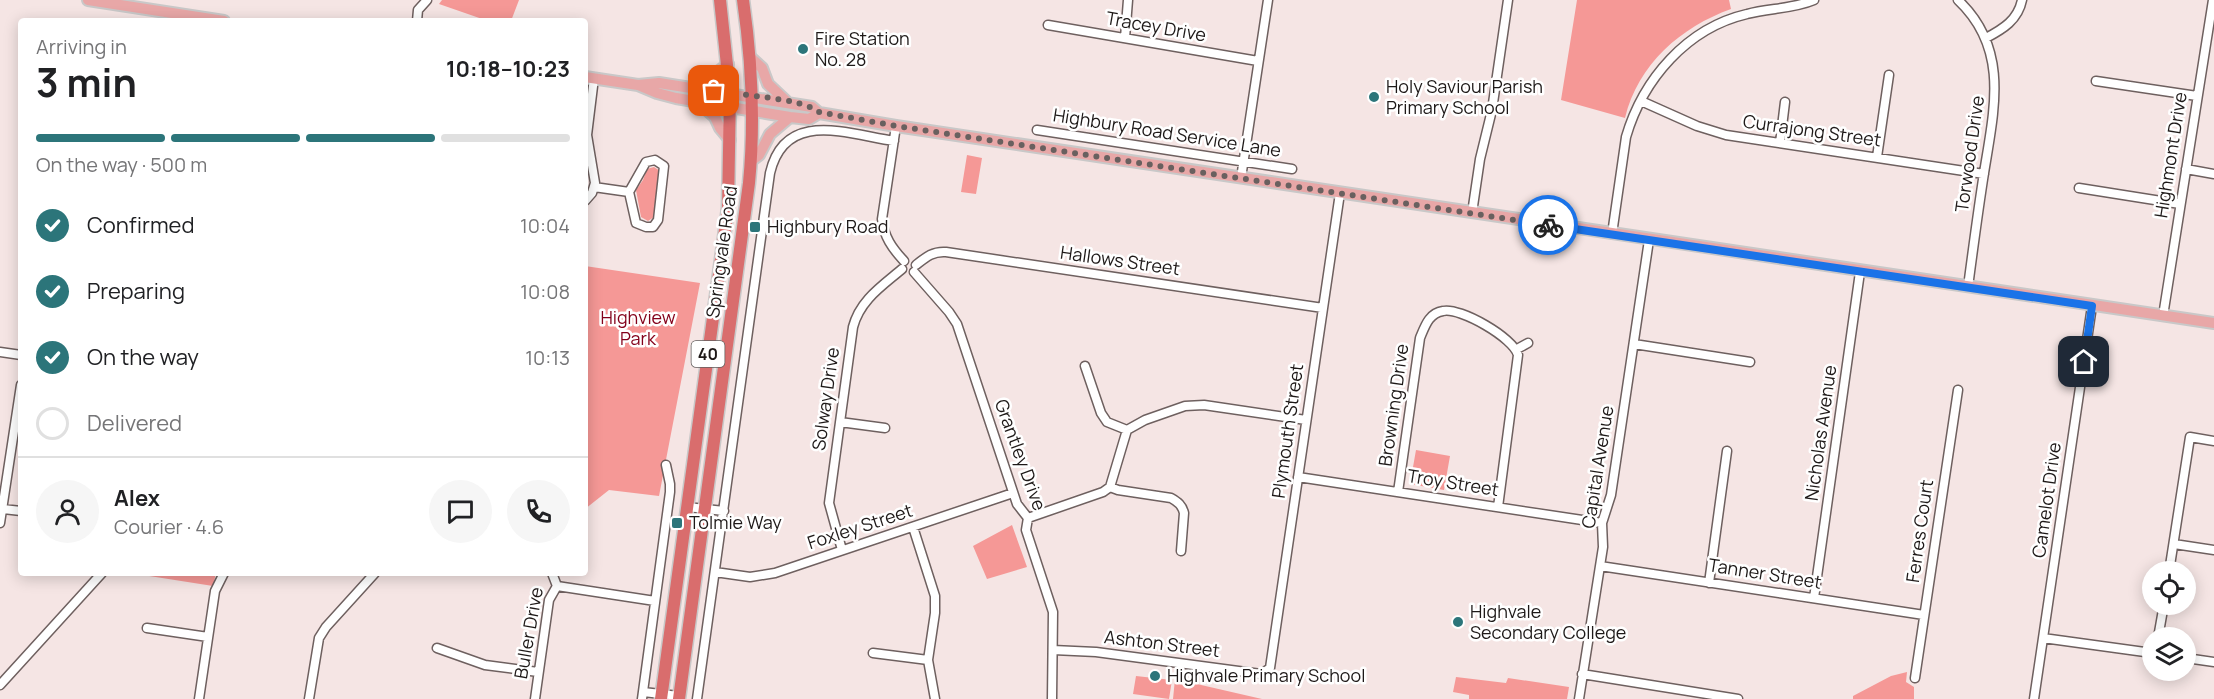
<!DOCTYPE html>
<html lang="en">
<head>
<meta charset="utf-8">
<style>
	:root { --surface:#fff; --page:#f6f6f6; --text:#202124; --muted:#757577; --line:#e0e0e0; --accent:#2c757a }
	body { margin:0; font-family:Manrope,sans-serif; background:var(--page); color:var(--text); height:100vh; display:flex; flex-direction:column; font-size:22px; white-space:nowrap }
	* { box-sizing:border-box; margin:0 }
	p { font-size:20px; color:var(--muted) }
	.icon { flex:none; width:33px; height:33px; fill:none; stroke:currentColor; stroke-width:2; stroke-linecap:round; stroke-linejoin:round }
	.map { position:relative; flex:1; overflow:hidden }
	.details { position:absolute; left:18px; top:18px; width:570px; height:558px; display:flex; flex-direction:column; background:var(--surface); border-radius:6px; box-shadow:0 3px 15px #0003 }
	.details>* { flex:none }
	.fabs { position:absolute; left:2142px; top:561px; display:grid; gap:12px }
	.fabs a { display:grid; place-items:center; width:54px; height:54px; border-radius:50%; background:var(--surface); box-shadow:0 3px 15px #0003; font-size:30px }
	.pin { position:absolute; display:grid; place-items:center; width:51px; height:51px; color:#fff; margin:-26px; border-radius:12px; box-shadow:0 3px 9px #0006 }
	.courier { position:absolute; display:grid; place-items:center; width:60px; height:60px; margin:-30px; border:4px solid #1a73e8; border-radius:50%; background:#fff; color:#222; box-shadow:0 2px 8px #0007 }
	.head em { font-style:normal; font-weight:700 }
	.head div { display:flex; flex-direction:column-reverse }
	.head { display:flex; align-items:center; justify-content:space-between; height:102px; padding:0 18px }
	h1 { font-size:39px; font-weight:700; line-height:45px }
	.bar { display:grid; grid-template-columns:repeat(4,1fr); gap:9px 6px; align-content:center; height:72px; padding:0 18px }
	.bar i { height:8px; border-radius:4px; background:var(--line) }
	.bar .current { background:var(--accent) }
	.bar p { grid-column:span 4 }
	.line { display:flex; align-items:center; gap:15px; padding:0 18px; border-top:2px solid var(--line) }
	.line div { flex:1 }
	.round { display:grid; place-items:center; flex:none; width:63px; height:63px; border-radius:32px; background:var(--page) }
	ol { padding:0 18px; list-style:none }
	li { display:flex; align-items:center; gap:18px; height:66px }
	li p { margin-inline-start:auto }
	li .icon { padding:6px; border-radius:50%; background:var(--accent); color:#fff; stroke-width:4 }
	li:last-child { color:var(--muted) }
	li i { width:33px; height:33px; border:3px solid var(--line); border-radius:50% }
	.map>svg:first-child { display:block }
</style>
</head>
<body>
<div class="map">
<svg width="2214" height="699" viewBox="0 0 2214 699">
	<rect width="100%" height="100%" fill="#f5e5e4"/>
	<path fill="#f59896" d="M 442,0 L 519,0 L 511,21 L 488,21 L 439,4 Z
		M 1577,0 L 1729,0 L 1731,9 C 1681,27 1638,64 1625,118 L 1561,100 Z
		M 967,155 L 982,158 L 976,194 L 961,192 Z
		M 654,167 L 660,171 L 654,217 L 648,221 L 641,217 L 636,190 L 643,180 L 647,169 Z
		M 585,266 L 700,283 L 659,496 L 609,490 L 585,509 Z
		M 1416,450 L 1450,456 L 1444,490 L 1410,484 Z
		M 1012,525 L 1027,567 L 987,579 L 973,546 Z
		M 141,573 L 216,573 L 213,586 L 143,575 Z
		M 1907,672 L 1906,682 L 1914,687 L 1914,699 L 1853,699 L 1853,696 L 1891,676 Z
		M 1136,676 L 1172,680 L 1169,699 L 1133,694 Z
		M 1456,677 L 1506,683 L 1508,678 L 1569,687 L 1567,699 L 1469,699 L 1469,695 L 1453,692 Z
		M 1175,679 L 1262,699 L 1173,699 Z"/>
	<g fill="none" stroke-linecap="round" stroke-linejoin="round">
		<defs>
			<path id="minor" d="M 1958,0 C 2010,49 1994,110 1984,173 C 1978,211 1973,249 1968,287
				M 417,21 L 418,10 L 427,0
				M 1048,25 L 1258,61
				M 1125,38 L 1128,0
				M 1986,38 C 2003,29 2018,20 2022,0
				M 2096,81 L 2197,96
				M 1641,101 L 1697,126 L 1726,135 L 1984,174
				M 896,126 L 882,219 C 884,237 892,248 904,261
				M 1037,130 L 1292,169
				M 1780,143 L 1785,102
				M 1877,157 L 1889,75
				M 655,160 L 664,166 L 658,220 L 653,227 L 646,227 L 636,223 L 629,192 L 646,162 Z
				M 2186,169 L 2214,174
				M 1241,178 L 1268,0
				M 594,187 L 629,192
				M 2079,188 L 2180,204
				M 585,201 L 592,193 L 595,183 L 587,135 L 594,78
				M 1472,213 L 1480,159 L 1492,110 L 1508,0
				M 1612,234 L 1626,137 C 1643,79 1687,28 1747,14 C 1769,8 1793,9 1814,0
				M 916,265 C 926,257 933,251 946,252 L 1323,308
				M 914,272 L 949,312 L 957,324 L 1017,504 L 1028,518 L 1026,530 L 1053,612 L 1052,699
				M 2163,316 L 2213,0
				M 1634,344 L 1750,362
				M 1517,349 L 1528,343
				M 0,352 L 21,355
				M 1085,366 L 1101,413 L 1107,422 L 1127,430
				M 840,422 L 885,428
				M 1298,477 L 1602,523
				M 1110,487 L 1118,490 L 1171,498 C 1178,502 1182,505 1184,513 L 1181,551
				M 1398,492 L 1420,338 C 1425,326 1429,313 1443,311 C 1460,307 1514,338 1518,355 L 1498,507
				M 687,507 L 724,511
				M 3,509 L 21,511
				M 1028,518 L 1103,492 L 1110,487 L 1127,430 L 1145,420 L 1185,406 L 1204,405 L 1306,420
				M 0,523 L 21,385
				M 913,527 L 935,596 L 935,613 L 928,660 L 935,699
				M 2174,544 L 2214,550
				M 842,550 L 829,503 L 853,327 C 860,300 882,286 902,269
				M 1600,566 L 1924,615
				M 715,572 L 750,577 L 775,573 L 1013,493
				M 2169,572 L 2190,437 L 2214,441
				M 552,573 L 557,586
				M 1709,583 L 1727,451
				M 557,586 L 655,601
				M 1814,598 L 1860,272
				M 147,628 L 208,637
				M 2043,638 L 2152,653
				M 2158,638 L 2164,604
				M 437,648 L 485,665 L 538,672
				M 1053,650 L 1096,652 L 1261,674 L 1270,668 L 1340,193
				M 873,653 L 928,660
				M 2186,658 L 2214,662
				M 1582,674 L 1738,699
				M 1915,678 L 1958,390
				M 0,685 L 102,573
				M 643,692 L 679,696
				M 199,699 L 215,591 L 224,573
				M 309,699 L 319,638 L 326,627 L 375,573
				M 535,699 L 549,600 L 557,586
				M 642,699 L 670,492 L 670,484 L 666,465
				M 697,699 L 770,173 C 785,109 847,134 894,141
				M 1579,699 L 1603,547 L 1602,523 L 1611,495 L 1649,240
				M 2034,699 L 2092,306"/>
			<path id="major" d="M 88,0 L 224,21
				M 751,58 L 762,68 L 768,84 L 786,101
				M 585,77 L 638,85 L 657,93 L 676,98 L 790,117 L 809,119 L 819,113
				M 638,85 L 659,83 L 812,107 L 819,113 L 896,126 L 2214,323
				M 690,87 L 713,76 L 728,64
				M 700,104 L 715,117 L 720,128 L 730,140
				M 751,161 L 759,155 L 770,134 L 790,117"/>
			<path id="highway" d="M 661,699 L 728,208 L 730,93 L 720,0
				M 679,699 L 749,183 C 755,121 752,62 743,0"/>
		</defs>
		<use href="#minor" stroke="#6e605f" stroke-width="11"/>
		<use href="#major" stroke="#c9c8c8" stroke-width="14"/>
		<use href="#highway" stroke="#c9c8c8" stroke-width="15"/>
		<use href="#minor" stroke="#fff" stroke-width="8"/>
		<use href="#major" stroke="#e8a7a7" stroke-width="10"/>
		<use href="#highway" stroke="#d96d6d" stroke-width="12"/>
	</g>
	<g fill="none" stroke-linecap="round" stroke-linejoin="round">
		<path stroke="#69605f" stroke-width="6" stroke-dasharray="0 10.8" d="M 714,91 C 738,95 802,98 819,112 L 896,126 L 1548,225"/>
		<path stroke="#1a73e8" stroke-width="8" d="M 1548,225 L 2092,306 L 2084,362"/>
	</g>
	<g fill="#2c757a" stroke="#fff" stroke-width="2">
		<circle cx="803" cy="49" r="6"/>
		<circle cx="1374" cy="97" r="6"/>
		<rect x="749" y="221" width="12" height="12" rx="3"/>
		<rect x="671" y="517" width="12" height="12" rx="3"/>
		<circle cx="1458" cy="622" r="6"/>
		<circle cx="1155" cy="676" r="6"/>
	</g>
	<g text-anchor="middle" stroke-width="5" stroke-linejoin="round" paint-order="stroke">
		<rect fill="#fff" stroke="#625e5d" stroke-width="1.5" x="691.5" y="341" width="33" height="26" rx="4.5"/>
		<g font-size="16" font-weight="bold" fill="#1e1918">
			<text x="708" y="360">40</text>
		</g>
		<g font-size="18" fill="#1e1918" stroke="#fff">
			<text transform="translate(1156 27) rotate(10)" y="6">Tracey Drive</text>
			<text transform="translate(1812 131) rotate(8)" y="6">Currajong Street</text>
			<text transform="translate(1167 133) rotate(9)" y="6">Highbury Road Service Lane</text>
			<text transform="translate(1970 154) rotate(-82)" y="6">Torwood Drive</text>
			<text transform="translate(2171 155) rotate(-81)" y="6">Highmont Drive</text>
			<text transform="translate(722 252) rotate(-82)" y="6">Springvale Road</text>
			<text transform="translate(1120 261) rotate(8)" y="6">Hallows Street</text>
			<text transform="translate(826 399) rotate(-82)" y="6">Solway Drive</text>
			<text transform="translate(1394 405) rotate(-82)" y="6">Browning Drive</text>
			<text transform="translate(1288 431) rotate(-82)" y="6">Plymouth Street</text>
			<text transform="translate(1821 433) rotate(-82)" y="6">Nicholas Avenue</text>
			<text transform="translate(1020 455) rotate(70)" y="6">Grantley Drive</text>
			<text transform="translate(1598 467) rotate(-81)" y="6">Capital Avenue</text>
			<text transform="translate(1453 483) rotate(9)" y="6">Troy Street</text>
			<text transform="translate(2047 500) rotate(-82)" y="6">Camelot Drive</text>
			<text transform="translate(860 527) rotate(-18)" y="6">Foxley Street</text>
			<text transform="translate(1920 531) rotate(-82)" y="6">Ferres Court</text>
			<text transform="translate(1765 574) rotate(9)" y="6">Tanner Street</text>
			<text transform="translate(529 633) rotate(-80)" y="6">Buller Drive</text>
			<text transform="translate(1162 644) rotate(7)" y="6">Ashton Street</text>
		</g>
		<g font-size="18" fill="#1e1918" stroke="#fff" text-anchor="start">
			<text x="815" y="45">Fire Station<tspan x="815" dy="21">No. 28</tspan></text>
			<text x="1386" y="93">Holy Saviour Parish<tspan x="1386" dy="21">Primary School</tspan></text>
			<text x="767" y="233">Highbury Road</text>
			<text x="689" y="529">Tolmie Way</text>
			<text x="1470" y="618">Highvale<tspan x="1470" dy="21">Secondary College</tspan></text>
			<text x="1167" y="682">Highvale Primary School</text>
		</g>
		<g font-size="18" fill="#83001a" stroke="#fff">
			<text x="638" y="324">Highview<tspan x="638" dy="21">Park</tspan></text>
		</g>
	</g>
</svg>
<div class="fabs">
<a><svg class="icon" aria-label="locate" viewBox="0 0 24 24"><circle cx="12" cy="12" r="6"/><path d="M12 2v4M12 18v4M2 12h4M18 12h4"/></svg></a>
<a><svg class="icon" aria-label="layers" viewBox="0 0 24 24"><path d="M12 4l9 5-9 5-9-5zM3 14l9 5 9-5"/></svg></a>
</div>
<div class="pin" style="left:714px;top:91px;background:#ea580c"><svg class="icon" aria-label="bag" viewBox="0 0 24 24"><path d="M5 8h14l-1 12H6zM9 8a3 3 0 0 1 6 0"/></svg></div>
<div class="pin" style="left:2084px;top:362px;background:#1f2937"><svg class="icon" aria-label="home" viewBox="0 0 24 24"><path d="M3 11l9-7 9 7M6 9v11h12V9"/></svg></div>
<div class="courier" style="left:1548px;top:225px"><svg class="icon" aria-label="bike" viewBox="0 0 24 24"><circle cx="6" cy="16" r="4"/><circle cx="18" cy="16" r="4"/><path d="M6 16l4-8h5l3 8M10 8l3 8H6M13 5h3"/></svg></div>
<section class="details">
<div class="head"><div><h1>3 min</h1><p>Arriving in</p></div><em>10:18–10:23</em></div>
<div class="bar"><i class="current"></i><i class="current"></i><i class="current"></i><i></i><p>On the way · 500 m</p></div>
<ol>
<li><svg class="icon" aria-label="check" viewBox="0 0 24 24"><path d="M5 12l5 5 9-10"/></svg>Confirmed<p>10:04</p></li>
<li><svg class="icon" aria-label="check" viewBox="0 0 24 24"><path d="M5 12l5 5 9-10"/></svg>Preparing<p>10:08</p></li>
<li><svg class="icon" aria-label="check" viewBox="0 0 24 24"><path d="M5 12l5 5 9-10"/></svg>On the way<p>10:13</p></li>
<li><i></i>Delivered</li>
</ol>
<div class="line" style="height:108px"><a class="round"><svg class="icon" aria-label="person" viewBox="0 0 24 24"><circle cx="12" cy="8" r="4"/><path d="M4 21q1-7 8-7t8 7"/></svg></a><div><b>Alex</b><p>Courier · 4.6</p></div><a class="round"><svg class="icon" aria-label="chat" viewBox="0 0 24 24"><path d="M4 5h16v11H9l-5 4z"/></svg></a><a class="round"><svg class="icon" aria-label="phone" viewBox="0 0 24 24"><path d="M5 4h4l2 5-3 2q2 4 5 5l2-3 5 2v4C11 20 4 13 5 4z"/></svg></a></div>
</section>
</div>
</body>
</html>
